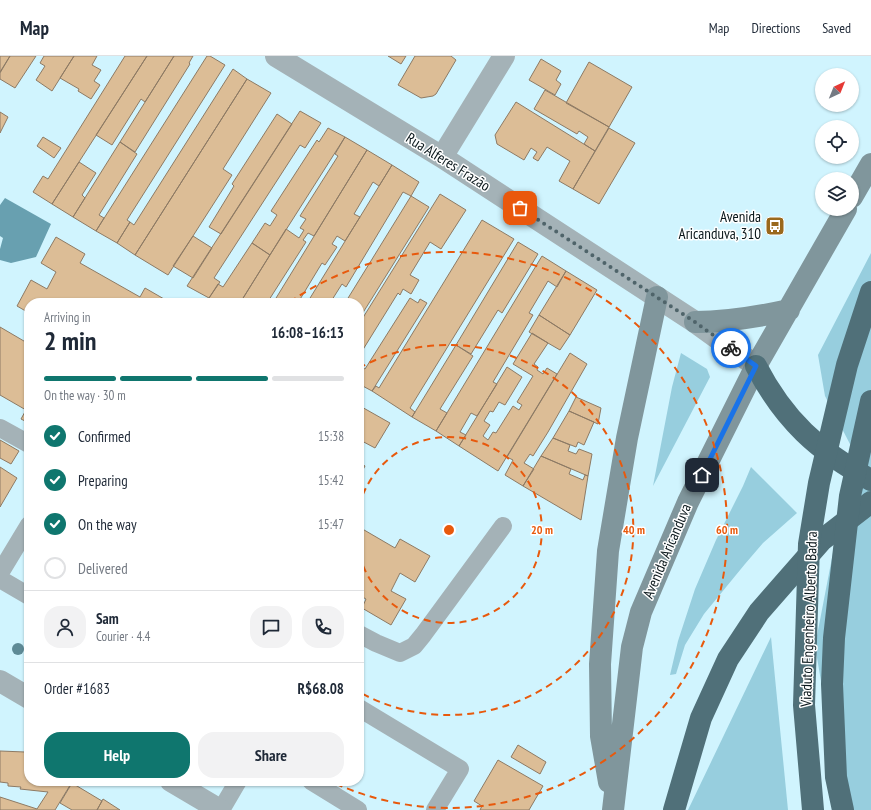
<!DOCTYPE html>
<html lang="en">
<head>
<meta charset="utf-8">
<style>
	:root { --surface:#fff; --page:#f2f2f3; --text:#1f2937; --muted:#747a83; --line:#e0e1e3; --accent:#0f766e }
	body { margin:0; font-family:"PT Sans Narrow",sans-serif; background:var(--page); color:var(--text); height:100vh; display:flex; flex-direction:column; font-size:15px; white-space:nowrap }
	* { box-sizing:border-box; margin:0 }
	p { font-size:13px; color:var(--muted) }
	.icon { flex:none; width:22px; height:22px; fill:none; stroke:currentColor; stroke-width:2; stroke-linecap:round; stroke-linejoin:round }
	.map { position:relative; flex:1; overflow:hidden }
	.details { position:absolute; left:24px; top:242px; width:340px; height:488px; display:flex; flex-direction:column; background:var(--surface); border-radius:16px; box-shadow:0 1px 3px #0004 }
	.details>* { flex:none }
	.needle { width:26px; rotate:43deg }
	.controls { position:absolute; left:815px; top:12px; display:grid; gap:8px }
	.controls a { display:grid; place-items:center; width:44px; height:44px; border-radius:50%; background:var(--surface); box-shadow:0 1px 3px #0004; font-size:20px }
	.pin { position:absolute; display:grid; place-items:center; width:34px; height:34px; color:#fff; margin:-17px; border-radius:8px; box-shadow:0 2px 6px #0006 }
	.courier { position:absolute; display:grid; place-items:center; width:40px; height:40px; margin:-20px; border:3px solid #1a73e8; border-radius:50%; background:#fff; color:#222; box-shadow:0 1px 5px #0007 }
	.head em { font-style:normal; font-weight:700 }
	.head div { display:flex; flex-direction:column-reverse }
	.head { display:flex; align-items:center; justify-content:space-between; height:68px; padding:0 20px }
	h1 { font-size:26px; font-weight:700; line-height:30px }
	.bar { display:grid; grid-template-columns:repeat(4,1fr); gap:6px 4px; align-content:center; height:48px; padding:0 20px }
	.bar i { height:5px; border-radius:3px; background:var(--line) }
	.bar .current { background:var(--accent) }
	.bar p { grid-column:span 4 }
	.line { display:flex; align-items:center; gap:10px; padding:0 20px; border-top:1px solid var(--line) }
	.line div { flex:1 }
	.round { display:grid; place-items:center; flex:none; width:42px; height:42px; border-radius:16px; background:var(--page) }
	ol { padding:0 20px; list-style:none }
	li { display:flex; align-items:center; gap:12px; height:44px }
	li p { margin-inline-start:auto }
	li .icon { padding:4px; border-radius:50%; background:var(--accent); color:#fff; stroke-width:4 }
	li:last-child { color:var(--muted) }
	li i { width:22px; height:22px; border:2px solid var(--line); border-radius:50% }
	.primary-button { display:flex; gap:8px; margin-top:auto; padding:8px 20px }
	.primary-button a { flex:1; height:46px; border-radius:16px; background:var(--accent); color:#fff; font-size:16px; font-weight:700; line-height:46px; text-align:center }
	.primary-button a+a { background:var(--page); color:var(--text) }
	header { display:flex; align-items:center; gap:24px; box-sizing:border-box; height:56px; padding:0 20px; background:var(--surface); border-bottom:1px solid var(--line) }
	header strong { font-size:19px }
	nav { display:flex; gap:22px; margin-inline-start:auto; font-size:14px }
	.map>svg:first-child { display:block }
</style>
</head>
<body>
<header>
<strong>Map</strong>
<nav><a>Map</a><a>Directions</a><a>Saved</a></nav>
</header>
<div class="map">
<svg width="871" height="754" viewBox="0 0 871 754">
	<rect width="100%" height="100%" fill="#d0f4fe"/>
	<path fill="#97cede" d="M 871,197 L 871,754 L 843,754 L 815,590 L 841,455 L 851,390 L 825,340 L 818,299 Z
		M 681,297 L 707,313 L 710,321 L 653,430 L 672,331 Z
		M 751,411 L 797,457 L 763,487 L 745,508 L 704,558 L 685,589 L 676,618 L 670,619 L 678,585 L 695,533 L 716,484 L 743,430 Z
		M 771,581 L 788,754 L 688,754 Z"/>
	<path fill="#68a0b0" d="M 5,142 L 51,168 L 36,201 L 11,207 L 0,204 L 0,193 L 3,182 L 0,180 L 0,149 Z"/>
	<path fill="#dcbd96" stroke="#8d7a64" d="M 0,0 L 10,0 L 0,16 Z
		M 10,0 L 36,0 L 15,32 L 0,23 L 0,17 Z
		M 44,0 L 74,0 L 52,35 L 36,24 L 45,10 L 40,7 Z
		M 74,0 L 97,0 L 92,9 L 101,14 L 94,25 L 100,29 L 91,43 L 78,35 L 79,33 L 60,22 Z
		M 125,0 L 147,0 L 52,148 L 33,136 L 43,120 L 48,123 Z
		M 147,0 L 174,0 L 145,46 L 141,43 L 112,89 L 96,79 Z
		M 174,0 L 193,0 L 189,7 L 190,8 L 135,96 L 120,86 Z
		M 207,0 L 210,0 L 225,9 L 127,164 L 130,166 L 117,187 L 96,175 Z
		M 388,0 L 406,0 L 401,8 Z
		M 415,0 L 451,0 L 456,4 L 436,38 L 433,40 L 421,42 L 398,29 Z
		M 541,3 L 561,15 L 556,24 L 561,28 L 555,39 L 529,24 Z
		M 589,6 L 632,31 L 609,71 L 566,47 Z
		M 233,13 L 247,23 L 135,199 L 117,187 L 130,166 L 134,169 Z
		M 247,23 L 271,37 L 223,113 L 232,119 L 168,219 L 135,199 Z
		M 545,34 L 609,71 L 595,95 L 584,88 L 588,81 L 579,75 L 577,78 L 534,53 Z
		M 516,46 L 595,95 L 573,133 L 559,125 L 570,105 L 547,91 L 538,105 L 533,102 L 537,96 L 531,92 L 524,104 L 497,88 L 495,79 Z
		M 300,55 L 321,67 L 305,92 L 300,89 L 214,222 L 220,226 L 209,242 L 187,230 Z
		M 0,56 L 8,61 L 0,77 Z
		M 277,58 L 292,68 L 221,178 L 209,171 L 234,130 L 232,128 Z
		M 328,72 L 345,81 L 270,199 L 252,187 L 265,167 L 270,170 L 277,159 L 271,155 L 317,84 L 319,86 Z
		M 609,72 L 635,87 L 599,148 L 573,133 Z
		M 43,81 L 61,92 L 54,102 L 37,90 Z
		M 345,81 L 367,94 L 314,180 L 308,177 L 303,184 L 306,186 L 267,247 L 240,247 L 286,173 L 299,182 L 304,174 L 300,172 L 306,163 L 300,160 L 338,100 L 335,98 Z
		M 120,86 L 137,98 L 99,159 L 104,162 L 96,175 L 73,161 Z
		M 367,94 L 392,109 L 379,130 L 373,126 L 354,158 L 360,161 L 345,185 L 337,180 L 332,188 L 337,191 L 325,209 L 322,207 L 299,245 L 301,247 L 273,247 Z
		M 79,106 L 96,117 L 82,139 L 85,142 L 73,161 L 52,148 Z
		M 392,109 L 419,126 L 411,140 L 403,136 L 346,231 L 342,228 L 330,247 L 307,247 Z
		M 440,138 L 466,154 L 441,193 L 430,186 L 410,219 L 419,224 L 411,238 L 403,233 L 400,239 L 398,237 L 359,300 L 359,268 Z
		M 411,140 L 429,151 L 359,263 L 359,247 L 345,247 Z
		M 482,164 L 514,183 L 410,352 L 415,356 L 412,361 L 372,335 L 376,330 L 379,332 Z
		M 193,180 L 212,192 L 193,222 L 173,210 Z
		M 56,181 L 85,198 L 80,207 L 140,241 L 145,232 L 171,247 L 29,247 L 29,257 L 17,250 L 31,224 L 47,233 L 56,216 L 41,207 Z
		M 518,186 L 538,198 L 502,257 L 498,254 L 471,298 L 456,289 Z
		M 252,187 L 270,199 L 240,247 L 217,247 L 209,242 L 218,228 L 223,231 Z
		M 542,200 L 566,215 L 557,231 L 548,225 L 529,257 L 533,259 L 493,326 L 497,328 L 477,360 L 471,357 L 460,376 L 466,379 L 459,390 L 436,375 Z
		M 566,215 L 597,234 L 570,279 L 539,259 Z
		M 410,242 L 418,247 L 420,243 L 427,247 L 372,335 L 359,328 L 359,310 L 365,313 Z
		M 539,259 L 570,279 L 560,294 L 529,276 Z
		M 0,271 L 29,288 L 29,367 L 21,363 L 26,354 L 0,339 Z
		M 532,277 L 548,287 L 534,308 L 538,311 L 537,314 L 543,318 L 547,312 L 557,318 L 498,415 L 459,390 L 507,311 L 522,321 L 505,349 L 499,346 L 493,356 L 490,355 L 484,365 L 490,369 L 483,380 L 488,384 L 493,376 L 496,377 L 513,350 L 519,354 L 522,349 L 517,346 L 533,320 L 513,308 Z
		M 456,289 L 473,300 L 440,353 L 447,357 L 436,375 L 412,361 Z
		M 570,297 L 587,308 L 548,376 L 533,400 L 530,398 L 524,407 L 534,413 L 523,430 L 505,419 L 513,404 L 507,401 Z
		M 576,341 L 601,352 L 598,368 L 569,355 Z
		M 360,350 L 390,367 L 375,392 L 360,384 L 359,386 Z
		M 569,355 L 594,366 L 584,389 L 578,386 L 576,391 L 553,382 Z
		M 553,382 L 570,389 L 568,395 L 576,398 L 579,393 L 592,398 L 588,420 L 541,400 Z
		M 0,384 L 19,395 L 11,408 L 0,402 Z
		M 541,400 L 571,413 L 569,418 L 583,424 L 585,419 L 588,420 L 581,464 L 523,430 Z
		M 359,406 L 365,410 L 359,421 Z
		M 0,411 L 17,422 L 0,451 Z
		M 359,471 L 395,492 L 400,483 L 430,500 L 415,526 L 400,517 L 391,535 L 406,543 L 391,569 L 362,552 L 366,543 L 359,539 Z
		M 518,689 L 546,706 L 540,718 L 511,701 Z
		M 0,695 L 25,696 L 25,704 L 29,703 L 29,725 L 70,725 L 72,726 L 55,754 L 0,754 L 0,741 L 37,753 L 48,736 L 20,733 L 21,731 L 8,730 L 8,727 L 0,726 Z
		M 498,704 L 543,730 L 529,754 L 480,754 L 482,750 L 474,745 Z
		M 72,727 L 102,745 L 97,754 L 72,754 L 60,747 Z
		M 103,743 L 120,754 L 97,754 Z"/>
	<g fill="none" stroke-linecap="round" stroke-linejoin="round">
		<path stroke="#a4b2b7" stroke-width="18" d="M 0,372 L 29,388
			M 0,517 L 29,469
			M 0,523 L 29,540
			M 359,578 L 376,587 L 400,597 L 414,590 L 423,579 L 503,470
			M 359,652 L 460,713 L 435,754
			M 311,725 L 358,754
			M 221,754 L 238,725"/>
		<path stroke="#a4b2b7" stroke-width="22" d="M 276,0 L 442,101 L 695,266 L 756,310
			M 442,101 L 504,0
			M 0,625 L 29,642
			M 171,725 L 220,754"/>
		<path stroke="#80969c" stroke-width="22" d="M 852,141 L 871,108
			M 695,266 C 727,266 757,261 789,254
			M 609,726 L 601,680 L 600,608 L 608,495 L 627,382 L 657,241
			M 613,754 L 632,591 L 641,556 L 688,446 L 756,310 L 846,153"/>
		<path stroke="#507079" stroke-width="22" d="M 756,310 C 784,364 818,395 871,424
			M 674,754 L 701,662 L 728,603 L 759,556 L 822,484 L 871,446"/>
		<path stroke="#507079" stroke-width="22" d="M 813,754 L 804,649 L 809,488 L 819,427 L 847,309 L 871,236
			M 843,754 L 836,721 L 832,628 L 834,582 L 850,440 L 871,345"/>
	</g>
	<circle fill="#5e8a96" cx="18" cy="593" r="6"/>
	<g fill="none" stroke-linecap="round" stroke-linejoin="round">
		<path stroke="#4f646a" stroke-width="4" stroke-dasharray="0 7.2" d="M 520,152 L 695,266 L 731,292"/>
		<path stroke="#1a73e8" stroke-width="5" d="M 702,419 L 756,310 L 731,292"/>
	</g>
	<g fill="none" stroke="#e8590c" stroke-width="2" stroke-dasharray="7 5">
		<path d="M359 450A93 93 0 1 1 359 498"/>
		<path d="M359 312A185 185 0 1 1 359 636"/>
		<path d="M290 246A278 278 0 1 1 332 726"/>
	</g>
	<defs>
		<symbol id="bus-square" viewBox="-11 -11 22 22"><rect x="-9" y="-9" width="18" height="18" rx="4" fill="#9a681c" stroke="#fff"/><path d="M-5-6H5V4H4V6H2V4H-2V6H-4V4H-5ZM-3.5-4V0h7V-4ZM-3.5 1.2v1.5H-2V1.2ZM2 1.2v1.5H3.5V1.2Z" fill="#fff"/></symbol>
	</defs>
	<g fill-rule="evenodd">
		<use href="#bus-square" x="764" y="159" width="22" height="22"/>
	</g>
	<g text-anchor="middle" stroke-width="3" stroke-linejoin="round" paint-order="stroke">
		<g font-size="15" fill="#0a171b" stroke="#fff">
			<text transform="translate(448 106) rotate(32)" y="5">Rua Alferes Frazão</text>
			<text transform="translate(667 495) rotate(-67)" y="5">Avenida Aricanduva</text>
			<text transform="translate(809 563) rotate(-88)" y="5">Viaduto Engenheiro Alberto Badra</text>
		</g>
		<g font-size="15" fill="#0a171b" stroke="#fff" text-anchor="end">
			<text x="761" y="166">Avenida<tspan x="761" dy="17">Aricanduva, 310</tspan></text>
		</g>
	</g>
	<circle cx="449" cy="474" r="6" fill="#e8590c" stroke="#fff" stroke-width="2"/>
	<g font-size="12" text-anchor="middle" font-weight="bold" fill="#e8590c" stroke="#fff" stroke-width="3" stroke-linejoin="round" paint-order="stroke">
		<text x="542" y="478">20 m</text>
		<text x="634" y="478">40 m</text>
		<text x="727" y="478">60 m</text>
	</g>
</svg>
<div class="controls">
<a><svg class="needle" viewBox="-14 -14 28 28"><path d="M0-13l5 13h-10z" fill="#e53935"/><path d="M0 13l5-13h-10z" fill="#747a83"/></svg></a>
<a><svg class="icon" aria-label="locate" viewBox="0 0 24 24"><circle cx="12" cy="12" r="6"/><path d="M12 2v4M12 18v4M2 12h4M18 12h4"/></svg></a>
<a><svg class="icon" aria-label="layers" viewBox="0 0 24 24"><path d="M12 4l9 5-9 5-9-5zM3 14l9 5 9-5"/></svg></a>
</div>
<div class="pin" style="left:520px;top:152px;background:#ea580c"><svg class="icon" aria-label="bag" viewBox="0 0 24 24"><path d="M5 8h14l-1 12H6zM9 8a3 3 0 0 1 6 0"/></svg></div>
<div class="pin" style="left:702px;top:419px;background:#1f2937"><svg class="icon" aria-label="home" viewBox="0 0 24 24"><path d="M3 11l9-7 9 7M6 9v11h12V9"/></svg></div>
<div class="courier" style="left:731px;top:292px"><svg class="icon" aria-label="bike" viewBox="0 0 24 24"><circle cx="6" cy="16" r="4"/><circle cx="18" cy="16" r="4"/><path d="M6 16l4-8h5l3 8M10 8l3 8H6M13 5h3"/></svg></div>
<section class="details">
<div class="head"><div><h1>2 min</h1><p>Arriving in</p></div><em>16:08–16:13</em></div>
<div class="bar"><i class="current"></i><i class="current"></i><i class="current"></i><i></i><p>On the way · 30 m</p></div>
<ol>
<li><svg class="icon" aria-label="check" viewBox="0 0 24 24"><path d="M5 12l5 5 9-10"/></svg>Confirmed<p>15:38</p></li>
<li><svg class="icon" aria-label="check" viewBox="0 0 24 24"><path d="M5 12l5 5 9-10"/></svg>Preparing<p>15:42</p></li>
<li><svg class="icon" aria-label="check" viewBox="0 0 24 24"><path d="M5 12l5 5 9-10"/></svg>On the way<p>15:47</p></li>
<li><i></i>Delivered</li>
</ol>
<div class="line" style="height:72px"><a class="round"><svg class="icon" aria-label="person" viewBox="0 0 24 24"><circle cx="12" cy="8" r="4"/><path d="M4 21q1-7 8-7t8 7"/></svg></a><div><b>Sam</b><p>Courier · 4.4</p></div><a class="round"><svg class="icon" aria-label="chat" viewBox="0 0 24 24"><path d="M4 5h16v11H9l-5 4z"/></svg></a><a class="round"><svg class="icon" aria-label="phone" viewBox="0 0 24 24"><path d="M5 4h4l2 5-3 2q2 4 5 5l2-3 5 2v4C11 20 4 13 5 4z"/></svg></a></div>
<div class="line" style="height:52px"><div>Order #1683</div><b>R$68.08</b></div>
<div class="primary-button"><a>Help</a><a>Share</a></div>
</section>
</div>
</body>
</html>
